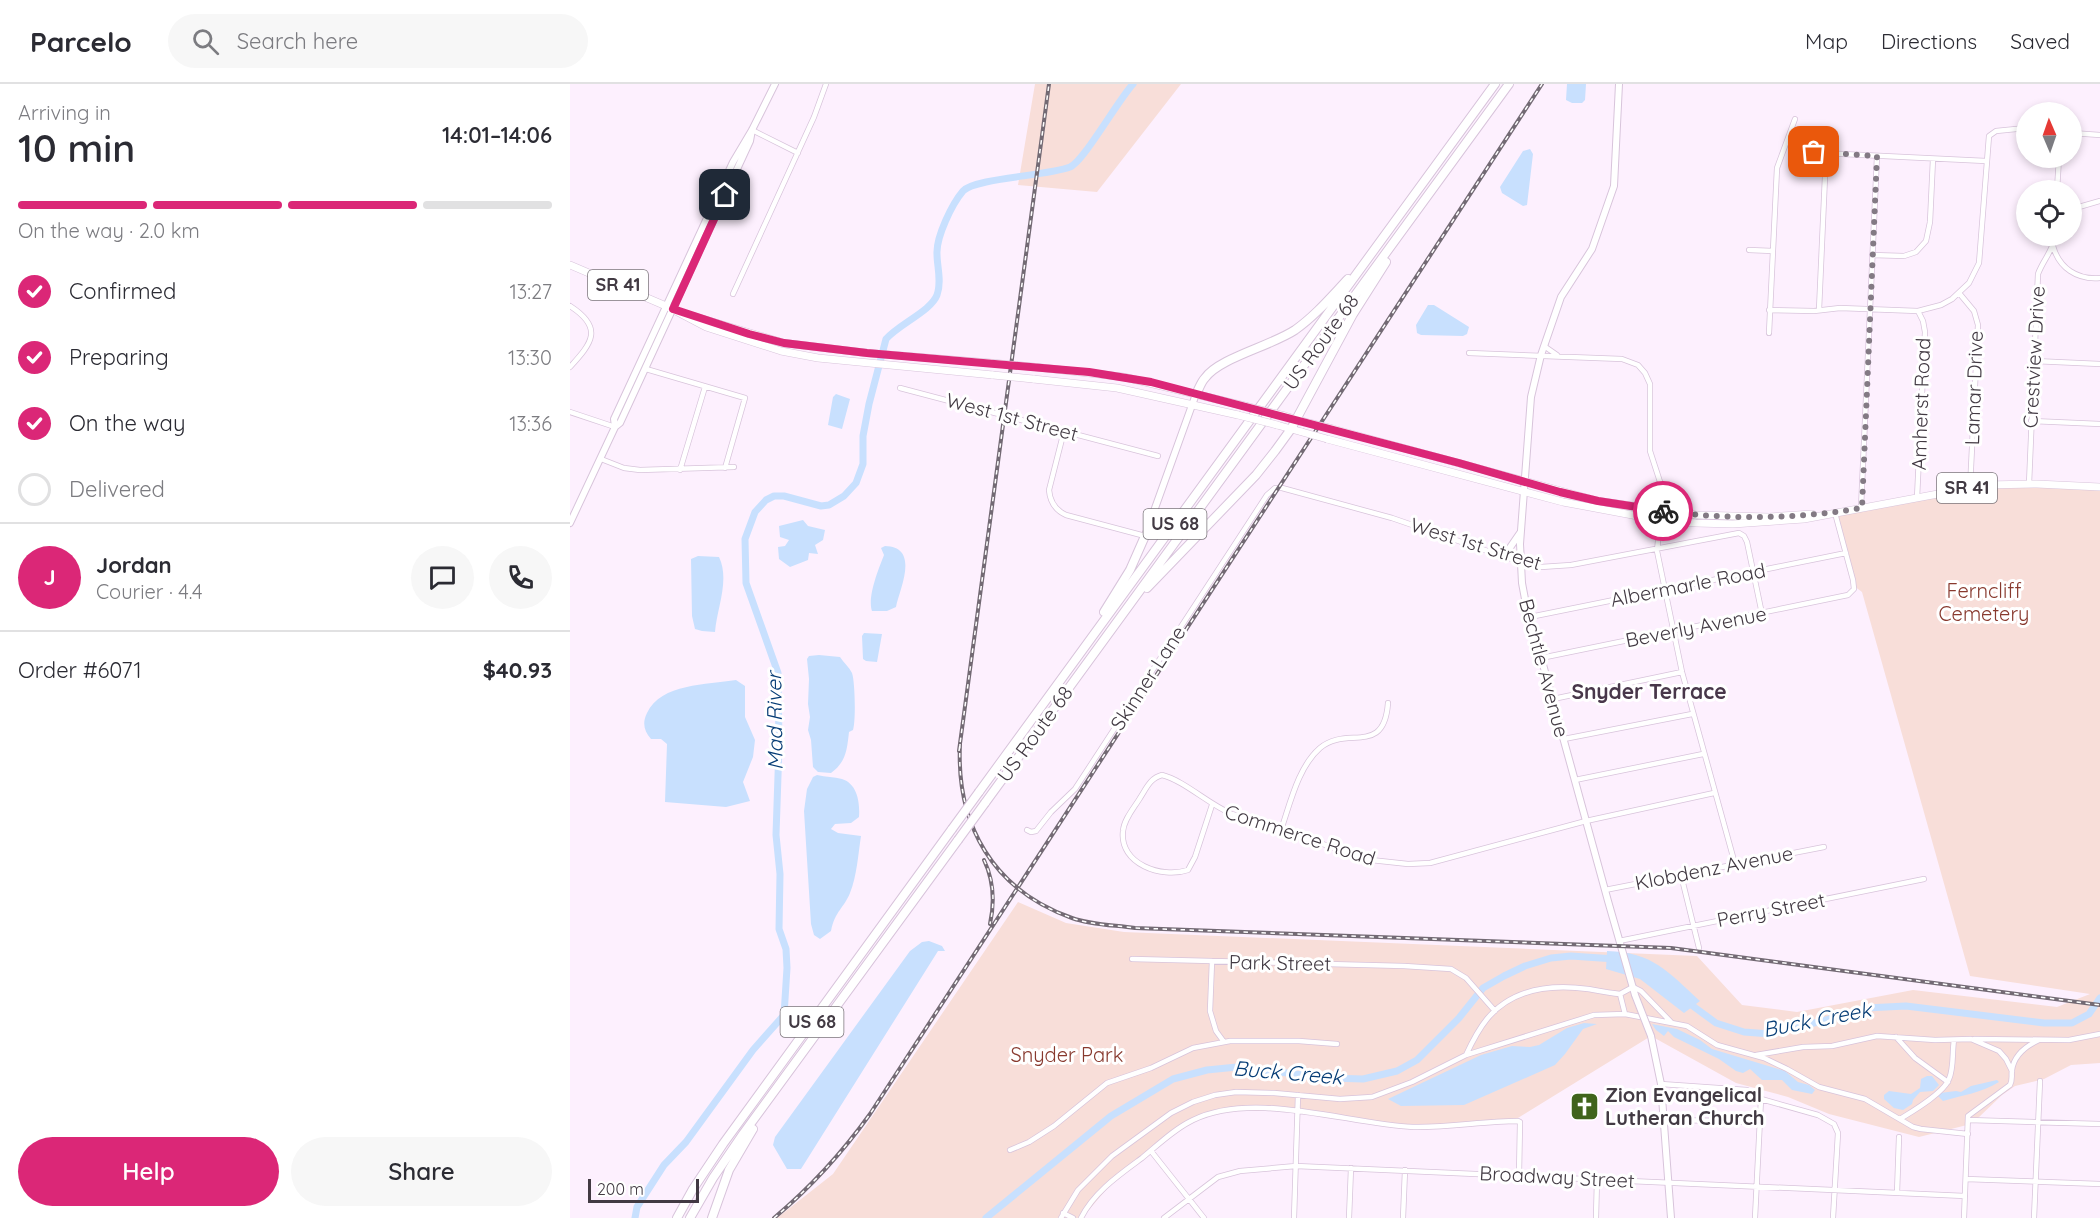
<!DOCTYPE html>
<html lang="en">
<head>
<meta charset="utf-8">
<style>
	:root { --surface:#fff; --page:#f7f7f7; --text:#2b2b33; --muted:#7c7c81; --line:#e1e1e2; --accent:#db2777 }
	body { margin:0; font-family:Quicksand,sans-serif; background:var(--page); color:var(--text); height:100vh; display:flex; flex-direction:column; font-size:22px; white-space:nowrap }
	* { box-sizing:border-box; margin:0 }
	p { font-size:20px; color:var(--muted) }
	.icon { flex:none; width:33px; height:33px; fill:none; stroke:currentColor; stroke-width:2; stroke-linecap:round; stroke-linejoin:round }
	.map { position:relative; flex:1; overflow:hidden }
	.side { display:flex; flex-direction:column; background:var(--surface); width:570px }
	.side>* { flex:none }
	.needle { width:39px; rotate:358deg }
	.controls { position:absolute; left:1446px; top:18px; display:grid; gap:12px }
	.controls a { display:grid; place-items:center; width:66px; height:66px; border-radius:50%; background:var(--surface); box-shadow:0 3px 9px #0003; font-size:30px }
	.scale { position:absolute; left:18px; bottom:15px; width:111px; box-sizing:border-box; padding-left:6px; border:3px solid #423a43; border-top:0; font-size:16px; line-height:21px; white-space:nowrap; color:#423a43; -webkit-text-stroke:4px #fff; paint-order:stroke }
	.pin { position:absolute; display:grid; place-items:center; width:51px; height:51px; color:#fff; margin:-26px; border-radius:12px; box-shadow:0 3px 9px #0006 }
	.courier { position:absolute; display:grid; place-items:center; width:60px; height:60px; margin:-30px; border:4px solid #db2777; border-radius:50%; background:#fff; color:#222; box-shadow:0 2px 8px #0007 }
	.overview em { font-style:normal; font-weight:600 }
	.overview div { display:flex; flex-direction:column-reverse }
	.overview { display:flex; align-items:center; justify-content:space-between; height:102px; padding:0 18px }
	h1 { font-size:39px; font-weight:600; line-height:45px }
	.bar { display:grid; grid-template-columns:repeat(4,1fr); gap:9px 6px; align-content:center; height:72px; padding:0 18px }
	.bar i { height:8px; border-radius:4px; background:var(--line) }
	.bar .current { background:var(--accent) }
	.bar p { grid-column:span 4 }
	.line { display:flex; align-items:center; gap:15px; padding:0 18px; border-top:2px solid var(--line) }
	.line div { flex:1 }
	.round { display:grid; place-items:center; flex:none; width:63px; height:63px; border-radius:32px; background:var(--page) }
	ol { padding:0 18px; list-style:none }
	li { display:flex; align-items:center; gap:18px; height:66px }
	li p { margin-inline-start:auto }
	li .icon { padding:6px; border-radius:50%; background:var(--accent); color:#fff; stroke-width:4 }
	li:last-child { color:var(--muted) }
	li i { width:33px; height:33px; border:3px solid var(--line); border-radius:50% }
	.cta { display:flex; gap:12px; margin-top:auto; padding:12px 18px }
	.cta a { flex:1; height:69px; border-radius:36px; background:var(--accent); color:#fff; font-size:24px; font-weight:600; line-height:69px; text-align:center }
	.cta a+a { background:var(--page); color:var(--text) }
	header { display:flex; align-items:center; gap:36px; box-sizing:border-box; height:84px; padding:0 30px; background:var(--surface); border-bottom:2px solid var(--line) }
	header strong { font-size:28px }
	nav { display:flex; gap:33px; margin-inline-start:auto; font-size:21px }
	.search { width:420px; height:54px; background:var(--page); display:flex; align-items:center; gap:15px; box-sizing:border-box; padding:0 21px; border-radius:33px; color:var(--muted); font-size:22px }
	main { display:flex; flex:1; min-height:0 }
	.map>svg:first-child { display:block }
</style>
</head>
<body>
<header>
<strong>Parcelo</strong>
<div class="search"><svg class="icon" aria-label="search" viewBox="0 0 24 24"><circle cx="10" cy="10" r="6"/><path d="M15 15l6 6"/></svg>Search here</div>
<nav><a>Map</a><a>Directions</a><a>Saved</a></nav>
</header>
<main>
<section class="side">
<div class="overview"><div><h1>10 min</h1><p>Arriving in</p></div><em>14:01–14:06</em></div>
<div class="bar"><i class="current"></i><i class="current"></i><i class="current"></i><i></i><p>On the way · 2.0 km</p></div>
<ol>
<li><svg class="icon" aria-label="check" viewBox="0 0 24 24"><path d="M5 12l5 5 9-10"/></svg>Confirmed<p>13:27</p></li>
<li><svg class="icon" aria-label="check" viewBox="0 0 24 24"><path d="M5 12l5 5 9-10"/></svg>Preparing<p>13:30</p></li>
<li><svg class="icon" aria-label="check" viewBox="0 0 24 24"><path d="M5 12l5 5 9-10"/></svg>On the way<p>13:36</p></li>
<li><i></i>Delivered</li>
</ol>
<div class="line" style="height:108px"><b class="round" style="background:var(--accent);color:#fff">J</b><div><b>Jordan</b><p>Courier · 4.4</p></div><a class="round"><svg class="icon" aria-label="chat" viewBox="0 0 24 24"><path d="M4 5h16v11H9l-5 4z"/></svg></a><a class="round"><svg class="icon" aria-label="phone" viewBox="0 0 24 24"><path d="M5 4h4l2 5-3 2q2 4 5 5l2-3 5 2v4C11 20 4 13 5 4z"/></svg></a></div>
<div class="line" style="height:78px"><div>Order #6071</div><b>$40.93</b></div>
<div class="cta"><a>Help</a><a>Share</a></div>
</section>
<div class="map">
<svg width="1530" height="1134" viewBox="0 0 1530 1134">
	<rect width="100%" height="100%" fill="#fdf0fe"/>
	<path fill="#f8ded9" d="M 465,0 L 611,0 L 527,108 L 448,101 Z
		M 1416,401 L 1530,403 L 1530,979 L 1501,981 L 1474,995 L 1445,1002 L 1432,1011 L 1407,1035 L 1397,1041 L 1349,1053 L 1259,1030 L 1218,1013 L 1166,999 L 1081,952 L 943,1037 L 843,1043 L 728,1027 L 654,1026 L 625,1035 L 581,1067 L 546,1094 L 512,1134 L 207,1134 L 263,1090 L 448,818 L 496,839 L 554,848 L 1127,872 L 1172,921 L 1227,928 L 1343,906 L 1487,923 L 1520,910 L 1400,892 L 1292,508 L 1284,502 L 1265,429 Z"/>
	<path fill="#c8e0fe" d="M 997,0 L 1016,0 L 1015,16 L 1012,19 L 1002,19 L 996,16 Z
		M 960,65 L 963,70 L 957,121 L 953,122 L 932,109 L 930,103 L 953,67 Z
		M 858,221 L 864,221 L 899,243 L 897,250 L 893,252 L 851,251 L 847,249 L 846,241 Z
		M 266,310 L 280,315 L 272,345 L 258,341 L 263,313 Z
		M 233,436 L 238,442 L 255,446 L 253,456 L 245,461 L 248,470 L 239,469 L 238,476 L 220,483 L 209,475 L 208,463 L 215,462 L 219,456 L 210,453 L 209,442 Z
		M 315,462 C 351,463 329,506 326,523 L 317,527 L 302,527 C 297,513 309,484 314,471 L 311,464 Z
		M 128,472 L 149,473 C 160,496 147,524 145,548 L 132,547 L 125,545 L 122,532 L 121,475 Z
		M 294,549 L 312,550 L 307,578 L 296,577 L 293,575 L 292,552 Z
		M 249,571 L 270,573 C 274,579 279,583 282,589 C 285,597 286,637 283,646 L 279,648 C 277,666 276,678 261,689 L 248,688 L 243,683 L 241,656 L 238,646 L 240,633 L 238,620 L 239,595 L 237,575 L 239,572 Z
		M 166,596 L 175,602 L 175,633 L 185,656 L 183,673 L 173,698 L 180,717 L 156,723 L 95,718 L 97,660 L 91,655 L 81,655 C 74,647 72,639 77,629 C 91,599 137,601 166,596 Z
		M 247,691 C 256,693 264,693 272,695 C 288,700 290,720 289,733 L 281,739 L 265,740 L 261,745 L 268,749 L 291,752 C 288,771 287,791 280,809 C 274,824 265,827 261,847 L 250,855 L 244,851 L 241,840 L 234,727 L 237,705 L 243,693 Z
		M 359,857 L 372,862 L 375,867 L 368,867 L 231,1085 L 217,1085 L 203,1061 L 205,1053 L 340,867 L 352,858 Z
		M 1037,867 C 1083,868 1098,888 1130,917 L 1114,929 L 1070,895 L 1036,885 Z
		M 1014,939 L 1027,940 L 1013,945 L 995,970 L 985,981 L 894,1021 L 831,1022 L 818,1015 L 911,971 L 942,962 L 960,963 L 969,961 L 997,944 Z
		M 1082,940 L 1107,945 L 1130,956 L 1142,965 L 1215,987 L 1228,998 L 1239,1001 L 1245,1006 L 1242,1010 L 1222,1006 L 1212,996 L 1192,996 L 1180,985 L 1173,989 L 1166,987 L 1149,975 L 1104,953 L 1098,947 L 1094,952 L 1086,946 Z
		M 1357,992 L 1362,992 L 1369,1001 L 1363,1007 L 1350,1008 L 1343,1016 L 1342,1020 L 1333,1026 L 1324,1024 L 1314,1015 L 1314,1011 L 1319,1007 L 1341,1010 L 1350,1004 L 1351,995 Z
		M 1427,996 L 1429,998 C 1411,1009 1393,1011 1373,1017 L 1368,1012 L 1370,1009 L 1386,1007 L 1391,1008 L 1401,1002 Z"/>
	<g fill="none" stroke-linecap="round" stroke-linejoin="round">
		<path stroke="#c8e0fe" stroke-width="7" d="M 1116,917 L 1146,939 L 1174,948 L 1200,950 L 1252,937 L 1296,924 L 1336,922 L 1474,939 L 1502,939 L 1519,930 L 1530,914
			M 65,1134 L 67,1123 L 94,1081 L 116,1058 L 183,966 L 214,931 L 217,884 L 216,865 L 209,845 L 210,790 L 206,751 L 209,662 L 208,589 L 176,499 L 175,455 L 185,428 L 196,416 L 204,412 L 214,412 L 251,422 L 259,421 L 274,412 L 286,399 L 293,380 L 293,352 L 299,320 L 316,255 C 329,240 361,227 367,211 C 372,197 367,183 367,170 C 366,153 382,120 393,107 C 405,94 477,92 500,83 C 514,77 548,16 563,0
			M 416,1134 L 541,1032 L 603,995 L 637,986 L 667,983 L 760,994 L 793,995 L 827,987 L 847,976 L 889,934 L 913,904 L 934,892 L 955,882 L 981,874 L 1001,872 L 1045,875"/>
		<defs>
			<path id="street" d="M 182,46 L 228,69
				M 1502,49 L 1530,51
				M 1217,58 L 1235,66 L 1252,69 L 1416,77
				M 1487,106 L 1489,74
				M 1502,125 L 1530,117
				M 1483,162 C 1489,184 1507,196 1530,194
				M 1179,166 L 1203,167
				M 1302,171 L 1334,172 L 1346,168 L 1356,157 L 1360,138 L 1363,75
				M 1389,209 L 1404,227 L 1408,241 L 1400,404
				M 163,210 L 244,33 L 256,0
				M 0,222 C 34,244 22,259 0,283
				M 1199,226 L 1244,227 L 1270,224 L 1348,227 L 1371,221 L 1382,215 L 1399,199 L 1409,179 L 1419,52 L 1426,47 L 1456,44
				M 1249,226 L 1256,70
				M 1199,249 L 1207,84 L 1225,35
				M 974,262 L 987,271
				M 899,269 L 1052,275 L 1068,281 L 1075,289 L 1080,300 L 1080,367 L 1093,407 L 1087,467 L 1112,588 L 1165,780
				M 1464,277 L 1530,280
				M 76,285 L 175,314 L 155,384
				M 330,304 L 588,372
				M 0,328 L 45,343
				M 1461,337 L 1530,340
				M 494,347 L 479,406 C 480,418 485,426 496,431 L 575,452
				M 31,375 L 54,384 L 70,386 L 164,383
				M 110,386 L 135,303
				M 1459,400 L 1468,190 C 1473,176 1483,167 1485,152
				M 1347,414 L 1355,248 L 1353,237 L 1348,227
				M 1291,424 L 1307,72
				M 960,533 L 1276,469
				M 971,574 L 1278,511 L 1284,505 L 1283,496 L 1265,429
				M 983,615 L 1112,588
				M 994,655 L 1122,630
				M 1005,696 L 1133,670
				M 642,721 L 625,773 L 618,786 C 592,795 549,780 553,747 C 554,735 564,724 570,714 C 576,705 580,694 592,691 C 615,697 638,720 662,730 L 801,776 L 838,780 L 860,779 L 1016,737 L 1144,709
				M 457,746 L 461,748 L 466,747 L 481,728 L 505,705 L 697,411 L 705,404 L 712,404 L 822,434 L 935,473 L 971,483 L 1001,481 L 1169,449 L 1174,452 L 1177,458 L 1192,530
				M 711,746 C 720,720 728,683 750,664 C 777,641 814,673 818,619
				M 1111,791 L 1129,864
				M 1035,806 L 1254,763
				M 1049,857 L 1354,795
				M 562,875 L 834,882 L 881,885 L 896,894 L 925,927
				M 642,877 L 640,927 L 646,947 L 654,958
				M 1050,910 L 1063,903 L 1071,907 L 1101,938
				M 1326,953 L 1345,974 L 1378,998
				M 1404,955 L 1499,956 L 1530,950
				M 896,971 C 902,958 908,946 917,935 C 942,905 981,900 1018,905 C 1029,907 1039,909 1050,910 L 1055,930
				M 1186,971 L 1233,963 L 1262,962 L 1307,952 L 1365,956 L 1401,955 L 1429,967 L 1436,975 L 1442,987
				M 1091,1000 L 1177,1006 L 1191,1015 L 1248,1031 L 1264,1040 L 1268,1049 L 1263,1134
				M 1330,1035 C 1343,1027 1374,1009 1379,995 C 1384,984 1382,968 1384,956
				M 1093,1036 L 1164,1037 L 1190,1040
				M 1398,1036 L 1530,1040
				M 440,1066 L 459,1058 L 484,1042 L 537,999 L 581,984 L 623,964 L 660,957 L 729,957 L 767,960
				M 581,1067 L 634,1134
				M 1396,1095 L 1530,1100
				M 1327,1109 L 1329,1053
				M 493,1129 L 503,1134
				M 491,1134 L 508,1106 L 542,1072 L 601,1029 L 623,1018 L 645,1011 L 666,1008 L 704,1009 L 770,1015 L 802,1013 L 842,998 L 896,971 L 1024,931 L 1055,930 L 1117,942 L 1147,961 L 1194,974 L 1217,985 L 1249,1003 L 1295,1015 L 1343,1043 L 1351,1045 L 1398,1050
				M 511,1134 C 524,1108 549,1091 572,1074 C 588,1061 604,1045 623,1036 C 684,1006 778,1040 843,1043 C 878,1044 913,1037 948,1037 L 950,1038 L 949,1091
				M 594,1134 L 648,1093 L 670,1087 L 726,1082 L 1395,1112
				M 724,1134 L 728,1011
				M 779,1134 L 781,1084
				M 833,1134 L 835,1086
				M 1026,1134 L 1027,1095
				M 1185,1134 L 1191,1015
				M 1394,1134 L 1398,1032 L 1440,1001 C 1443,995 1441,992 1442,986 C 1444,971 1456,962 1469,956
				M 1464,1134 L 1470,997"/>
			<path id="secondary" d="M 1049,0 L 1044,102 L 1022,165 L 991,213 L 971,271 L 961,313 L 950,460 L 952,499 L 955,515 L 1038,817 L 1065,911
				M 45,343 L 44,335 L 163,78 L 182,46 L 205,0
				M 0,439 L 45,343 L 50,339 L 180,57 L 182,46
				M 575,452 L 626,310
				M 926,470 L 939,465 L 950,449
				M 1081,952 L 1091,1000 L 1101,1134"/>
			<path id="primary" d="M 0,181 L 96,222 L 136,243 L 211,267 L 248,274 L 423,291
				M 123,232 L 214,259 L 297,269 L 422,279
				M 465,283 L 554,293 L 675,322
				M 463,295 L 547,304 L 668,331
				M 715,332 L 739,339
				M 707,341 L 732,348
				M 763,345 L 1028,417 L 1126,431 L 1199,433 L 1242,430
				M 757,355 L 993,418 L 1089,436 L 1126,439 L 1163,440 L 1234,435 L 1416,401 L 1467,400 L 1530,403"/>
			<path id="highway" d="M 626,310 C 629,305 631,298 635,294 C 649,274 701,262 725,246 C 745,232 761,213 778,195
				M 577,504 L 686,391 L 705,367 L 721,345 L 783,230 L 816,178
				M 534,528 L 560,486 L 575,452
				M 409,708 L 925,0
				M 415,719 L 939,0
				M 107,1134 L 123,1105 L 153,1060 L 382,745
				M 120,1134 L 143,1094 L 173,1050 L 388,756
				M 142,1134 L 159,1086 L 183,1045"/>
		</defs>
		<use href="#street" stroke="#d8c4db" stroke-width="6"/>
		<use href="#secondary" stroke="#d8c4db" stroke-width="8"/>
		<use href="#primary" stroke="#d8c4db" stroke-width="8"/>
		<use href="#highway" stroke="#d8c4db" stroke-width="10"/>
		<use href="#street" stroke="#fff" stroke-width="4.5"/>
		<use href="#secondary" stroke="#fff" stroke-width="6"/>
		<use href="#primary" stroke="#fff" stroke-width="7"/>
		<use href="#highway" stroke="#fff" stroke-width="8"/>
		<defs>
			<path id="rail" d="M 390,660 C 386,741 423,806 502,834 C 521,841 544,841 565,844 L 1101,864 L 1530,921
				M 389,667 L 479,0
				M 414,776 C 424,797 425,817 420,840
				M 204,1134 C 241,1103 272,1069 300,1030 L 972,0"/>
		</defs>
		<use href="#rail" stroke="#736a74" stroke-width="4"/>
		<use href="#rail" stroke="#fff" stroke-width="1.5" stroke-dasharray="4.5" stroke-linecap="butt"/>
		<defs>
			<path id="secondary-bridge" d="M 1065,911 L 1081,952"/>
			<path id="primary-bridge" d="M 422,279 L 465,283
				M 423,291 L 463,295
				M 675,322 L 715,332
				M 668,331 L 707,341
				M 739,339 L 763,345
				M 732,348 L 757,355"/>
			<path id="highway-bridge" d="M 382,745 L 409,708
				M 388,756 L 415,719"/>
		</defs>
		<use href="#secondary-bridge" stroke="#d8c4db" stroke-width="8" stroke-linecap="butt"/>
		<use href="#primary-bridge" stroke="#d8c4db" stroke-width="8" stroke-linecap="butt"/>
		<use href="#highway-bridge" stroke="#d8c4db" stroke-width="10" stroke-linecap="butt"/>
		<use href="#secondary-bridge" stroke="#fff" stroke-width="6"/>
		<use href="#primary-bridge" stroke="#fff" stroke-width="7"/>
		<use href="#highway-bridge" stroke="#fff" stroke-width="8"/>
	</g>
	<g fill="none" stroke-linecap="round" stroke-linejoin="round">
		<path stroke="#837a84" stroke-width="6" stroke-dasharray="0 10.8" d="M 1093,427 C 1159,436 1226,435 1292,424 L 1307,72 L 1244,68"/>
		<path stroke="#db2777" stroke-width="8" d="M 155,111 L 103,225 L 179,250 L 214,259 L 297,269 L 519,288 L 581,298 L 889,379 L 990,408 L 1028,417 L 1093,427"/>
	</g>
	<defs>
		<symbol id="church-square" viewBox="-11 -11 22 22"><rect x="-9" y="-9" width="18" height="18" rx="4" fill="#40641c" stroke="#fff"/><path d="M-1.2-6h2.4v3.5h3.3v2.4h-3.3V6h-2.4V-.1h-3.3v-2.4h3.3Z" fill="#fff"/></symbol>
	</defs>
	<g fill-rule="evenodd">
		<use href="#church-square" x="998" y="1006" width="33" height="33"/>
	</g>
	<g text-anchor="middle" stroke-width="6" stroke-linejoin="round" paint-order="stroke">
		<g fill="#fff" stroke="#7b757b" stroke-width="1.5">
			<rect x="18" y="186" width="60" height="30" rx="4.5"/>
			<rect x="1367" y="389" width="60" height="30" rx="4.5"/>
			<rect x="573.5" y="425" width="63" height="30" rx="4.5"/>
			<rect x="210.5" y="923" width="63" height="30" rx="4.5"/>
		</g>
		<g font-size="18" font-weight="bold" fill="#423a43">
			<text x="48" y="207">SR 41</text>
			<text x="1397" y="410">SR 41</text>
			<text x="605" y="446">US 68</text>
			<text x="242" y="944">US 68</text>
		</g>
		<g font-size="20" fill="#423a43" stroke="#fff">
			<text transform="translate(751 258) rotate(-54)" y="7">US Route 68</text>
			<text transform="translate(1464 273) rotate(-87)" y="7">Crestview Drive</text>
			<text transform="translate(1404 304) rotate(-88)" y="7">Lamar Drive</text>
			<text transform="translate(1351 320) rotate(-88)" y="7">Amherst Road</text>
			<text transform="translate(442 333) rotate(15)" y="7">West 1st Street</text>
			<text transform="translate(906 460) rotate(17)" y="7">West 1st Street</text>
			<text transform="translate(1118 501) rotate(-11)" y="7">Albermarle Road</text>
			<text transform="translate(1126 543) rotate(-11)" y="7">Beverly Avenue</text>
			<text transform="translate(974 584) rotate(75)" y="7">Bechtle Avenue</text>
			<text transform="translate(578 594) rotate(-57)" y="7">Skinner Lane</text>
			<text transform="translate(465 650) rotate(-54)" y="7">US Route 68</text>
			<text transform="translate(730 751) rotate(18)" y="7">Commerce Road</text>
			<text transform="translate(1144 784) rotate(-11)" y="7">Klobdenz Avenue</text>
			<text transform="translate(1201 826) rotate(-11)" y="7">Perry Street</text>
			<text transform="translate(710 879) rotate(1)" y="7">Park Street</text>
			<text transform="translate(987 1093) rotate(3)" y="7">Broadway Street</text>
		</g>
		<g font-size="20" fill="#88392e" stroke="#fff">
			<text x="1414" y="514">Ferncliff<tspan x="1414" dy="23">Cemetery</tspan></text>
			<text x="497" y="978">Snyder Park</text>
		</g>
		<g font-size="20" font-weight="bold" fill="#423a43" stroke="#fff" text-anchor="start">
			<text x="1035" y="1018">Zion Evangelical<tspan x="1035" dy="23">Lutheran Church</tspan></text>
		</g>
		<g font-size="21" font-weight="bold" fill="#48374a" stroke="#fff">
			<text x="1079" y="615">Snyder Terrace</text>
		</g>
		<g font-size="21" font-style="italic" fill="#073d76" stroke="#fff">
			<text transform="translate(205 637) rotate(-91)" y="7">Mad River</text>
			<text transform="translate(1247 936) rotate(-11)" y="7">Buck Creek</text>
			<text transform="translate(718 989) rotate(5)" y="7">Buck Creek</text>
		</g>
	</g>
</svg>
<div class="controls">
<a><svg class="needle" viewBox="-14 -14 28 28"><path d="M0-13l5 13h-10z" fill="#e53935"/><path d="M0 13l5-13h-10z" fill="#7c7c81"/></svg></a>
<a><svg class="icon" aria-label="locate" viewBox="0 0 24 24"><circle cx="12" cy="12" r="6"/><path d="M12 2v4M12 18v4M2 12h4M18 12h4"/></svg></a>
</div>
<div class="scale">200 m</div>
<div class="pin" style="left:1244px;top:68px;background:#ea580c"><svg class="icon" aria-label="bag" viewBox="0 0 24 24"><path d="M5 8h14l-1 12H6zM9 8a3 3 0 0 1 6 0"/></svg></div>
<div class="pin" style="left:155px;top:111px;background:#1f2937"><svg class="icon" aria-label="home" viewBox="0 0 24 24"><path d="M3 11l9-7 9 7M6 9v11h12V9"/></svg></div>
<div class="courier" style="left:1093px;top:427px"><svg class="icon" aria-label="bike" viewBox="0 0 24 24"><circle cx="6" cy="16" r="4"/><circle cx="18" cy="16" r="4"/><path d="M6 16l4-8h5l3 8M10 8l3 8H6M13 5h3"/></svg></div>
</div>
</main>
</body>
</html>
